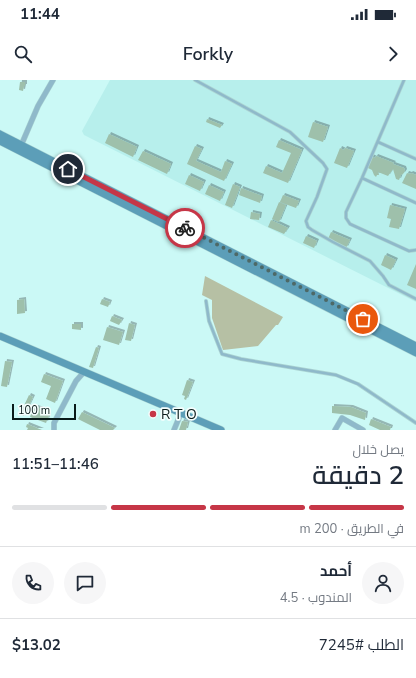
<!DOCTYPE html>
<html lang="ar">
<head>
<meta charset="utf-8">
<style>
	:root { --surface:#fff; --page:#f6f6f7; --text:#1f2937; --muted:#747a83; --line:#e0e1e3; --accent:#c63647 }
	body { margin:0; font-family:"Nunito Sans",Cairo,sans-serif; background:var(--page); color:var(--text); direction:rtl; height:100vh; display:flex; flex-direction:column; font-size:15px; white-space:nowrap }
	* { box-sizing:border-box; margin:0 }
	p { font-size:13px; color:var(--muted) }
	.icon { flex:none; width:22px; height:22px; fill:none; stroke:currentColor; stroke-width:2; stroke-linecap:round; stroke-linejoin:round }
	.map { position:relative; height:350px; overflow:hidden; direction:ltr }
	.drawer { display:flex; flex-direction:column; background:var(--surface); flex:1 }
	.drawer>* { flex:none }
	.scale { position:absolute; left:12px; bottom:10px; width:64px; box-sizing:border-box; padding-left:4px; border:2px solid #091b1a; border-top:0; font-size:11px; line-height:14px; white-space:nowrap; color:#091b1a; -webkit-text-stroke:3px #f5fefd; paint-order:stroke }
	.pin { position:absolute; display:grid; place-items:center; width:34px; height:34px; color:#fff; margin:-17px; border:2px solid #fff; border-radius:50%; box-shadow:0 1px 4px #0007 }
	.courier { position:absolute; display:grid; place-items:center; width:40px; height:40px; margin:-20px; border:3px solid #c63647; border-radius:50%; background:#fff; color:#222; box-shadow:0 1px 5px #0007 }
	.overview em { font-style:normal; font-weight:600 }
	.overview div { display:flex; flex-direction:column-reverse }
	.overview { display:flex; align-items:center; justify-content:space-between; height:68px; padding:0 12px }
	h1 { font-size:26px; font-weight:600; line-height:30px }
	.bar { display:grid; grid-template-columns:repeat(4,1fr); gap:6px 4px; align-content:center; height:48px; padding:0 12px }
	.bar i { height:5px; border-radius:3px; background:var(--line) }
	.bar .active { background:var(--accent) }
	.bar p { grid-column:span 4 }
	.line { display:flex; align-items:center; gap:10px; padding:0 12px; border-top:1px solid var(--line) }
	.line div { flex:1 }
	.round { display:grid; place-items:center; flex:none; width:42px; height:42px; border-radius:21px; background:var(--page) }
	.status { display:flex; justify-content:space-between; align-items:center; height:28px; padding:0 20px; background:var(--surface); direction:ltr }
	.status svg { height:11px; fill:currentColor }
	header { display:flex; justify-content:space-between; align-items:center; height:52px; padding:0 12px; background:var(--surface); font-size:18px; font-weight:600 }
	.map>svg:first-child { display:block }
</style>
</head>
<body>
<div class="status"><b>11:44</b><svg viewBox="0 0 49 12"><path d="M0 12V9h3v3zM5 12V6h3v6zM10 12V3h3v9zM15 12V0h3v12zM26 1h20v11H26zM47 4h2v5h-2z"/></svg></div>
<header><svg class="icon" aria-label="forward" viewBox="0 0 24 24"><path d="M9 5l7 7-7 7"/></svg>Forkly<svg class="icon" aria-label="search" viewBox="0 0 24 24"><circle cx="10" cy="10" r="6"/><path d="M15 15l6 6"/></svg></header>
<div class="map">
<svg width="416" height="350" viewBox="0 0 416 350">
	<defs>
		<filter id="shadow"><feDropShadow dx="2" dy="-2" stdDeviation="0" flood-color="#0004"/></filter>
	</defs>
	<rect width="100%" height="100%" fill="#cbf9f6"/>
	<path fill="#b7efec" d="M 110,0 L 416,0 L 416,222 L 84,55 L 82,51 Z"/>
	<path fill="#b6c0a4" d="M 205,196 L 283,237 L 278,245 L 276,245 L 258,266 L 223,270 L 212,238 L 212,220 L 202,215 Z"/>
	<path fill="#9ec0ab" filter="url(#shadow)" d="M 20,2 L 25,2 L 25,6 L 24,6 L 23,11 L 19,10 Z
		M 207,39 L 222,45 L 220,48 L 206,42 Z
		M 313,42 L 328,47 L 323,62 L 308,57 Z
		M 109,54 L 137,67 L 133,77 L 105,63 Z
		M 279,60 L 302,70 L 288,103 L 263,93 L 266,86 L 282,93 L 291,73 L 276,67 Z
		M 195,66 L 202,69 L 196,81 L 221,92 L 225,81 L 232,84 L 224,101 L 187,84 Z
		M 340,68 L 344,70 L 345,68 L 354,71 L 347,88 L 334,83 Z
		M 143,71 L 171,84 L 167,94 L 138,80 Z
		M 371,76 L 375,78 L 376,76 L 394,83 L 393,84 L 404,88 L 405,91 L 403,94 L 401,95 L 399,100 L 396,99 L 393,89 L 388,96 L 378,92 L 379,95 L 377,95 L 376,97 L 374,95 L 372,90 L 366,87 Z
		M 407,93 L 410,94 L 411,93 L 416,95 L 416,109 L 402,103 Z
		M 189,95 L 204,102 L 200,111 L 185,104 Z
		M 233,104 L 240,107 L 232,128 L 225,125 Z
		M 209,105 L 224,112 L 220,121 L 205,114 Z
		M 241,108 L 262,116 L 260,123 L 239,115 Z
		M 283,115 L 299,121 L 296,128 L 280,122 Z
		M 279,122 L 286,125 L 279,142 L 272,139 Z
		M 390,125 L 405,129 L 399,149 L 389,147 L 391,139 L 387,138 Z
		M 251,132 L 260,134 L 259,140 L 250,139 Z
		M 271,140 L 288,148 L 284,154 L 268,147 Z
		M 331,152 L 350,160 L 346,168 L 328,159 Z
		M 306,156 L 317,161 L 314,168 L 303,163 Z
		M 385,175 L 396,180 L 391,190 L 381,185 Z
		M 416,184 L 416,209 L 407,205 Z
		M 24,219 L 25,233 L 17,234 L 17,220 Z
		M 102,219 L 110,222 L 108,227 L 100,224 Z
		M 112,236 L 122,240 L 119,245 L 110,241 Z
		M 129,243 L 135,245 L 131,261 L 125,260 Z
		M 72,244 L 81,244 L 81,250 L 72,249 Z
		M 107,247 L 123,252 L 119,265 L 103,260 Z
		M 96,267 L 99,268 L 93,288 L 89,287 Z
		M 5,281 L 12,282 L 7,307 L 1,306 Z
		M 44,294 L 63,301 L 55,323 L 46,319 L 51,306 L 41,302 Z
		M 187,300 L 193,302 L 186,320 L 184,319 L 185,316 L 182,315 Z
		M 29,315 L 33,317 L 24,336 L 20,334 Z
		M 332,326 L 351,327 L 366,333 L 365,340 L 350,335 L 332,333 Z
		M 36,327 L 48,331 L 47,334 L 49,335 L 46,343 L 30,337 L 33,328 L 35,329 Z
		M 82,332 L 115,348 L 113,350 L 100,350 L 78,339 Z
		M 371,339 L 391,347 L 390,350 L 380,350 L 369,345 Z
		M 182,341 L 188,342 L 186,350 L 179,350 Z
		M 27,344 L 42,350 L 27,350 L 28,348 L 26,347 Z"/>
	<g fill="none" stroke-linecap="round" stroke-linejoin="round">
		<defs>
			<path id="lane" d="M 195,0 L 290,52 L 323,83 L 327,89 L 317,117 L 306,141 L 308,147 L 312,150 L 333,162 L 370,181 L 383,196 L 389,205 L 416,219
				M 404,0 L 362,98 L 346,132 L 346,138 L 350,144 L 409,171 L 416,170
				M 378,62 L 416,79
				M 362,98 L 416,123
				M 206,221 L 209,241 L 222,274 L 241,279 L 336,295 L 358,304 L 416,343"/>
			<path id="street" d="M 20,68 L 38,26 L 53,0
				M 54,350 L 54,343 L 76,301 L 84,292
				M 174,350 L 181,333
				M 335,350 L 342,338 L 363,350"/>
			<path id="secondary" d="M 0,54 L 416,266
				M 0,61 L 416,273
				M 0,256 L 221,350"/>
		</defs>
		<use href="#lane" stroke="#acd5d3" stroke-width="4"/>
		<use href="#street" stroke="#acd5d3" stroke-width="6"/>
		<use href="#secondary" stroke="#acd5d3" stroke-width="8"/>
		<use href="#lane" stroke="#8fb9ca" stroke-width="2.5"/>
		<use href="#street" stroke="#8fb9ca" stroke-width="5"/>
		<use href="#secondary" stroke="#5c9eb8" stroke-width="7"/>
	</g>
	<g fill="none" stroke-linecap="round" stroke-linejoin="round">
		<path stroke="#4d6967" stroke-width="4" stroke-dasharray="0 7.2" d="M 185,148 L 363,239"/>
		<path stroke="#c63647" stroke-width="5" d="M 68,89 L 185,148"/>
	</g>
	<circle fill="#c63647" stroke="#f5fefd" stroke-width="1.5" cx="153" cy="334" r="4"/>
	<g text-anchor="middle" stroke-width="3.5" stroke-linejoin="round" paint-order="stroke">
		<g font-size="14" fill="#091b1a" stroke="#f5fefd" text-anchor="start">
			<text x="161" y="339">R T O</text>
		</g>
	</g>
</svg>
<div class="scale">100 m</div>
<div class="pin" style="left:363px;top:239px;background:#ea580c"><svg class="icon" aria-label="bag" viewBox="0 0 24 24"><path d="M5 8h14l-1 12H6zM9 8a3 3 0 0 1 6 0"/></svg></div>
<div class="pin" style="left:68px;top:89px;background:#1f2937"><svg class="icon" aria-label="home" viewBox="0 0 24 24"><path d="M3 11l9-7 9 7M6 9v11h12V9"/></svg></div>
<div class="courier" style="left:185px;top:148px"><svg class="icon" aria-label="bike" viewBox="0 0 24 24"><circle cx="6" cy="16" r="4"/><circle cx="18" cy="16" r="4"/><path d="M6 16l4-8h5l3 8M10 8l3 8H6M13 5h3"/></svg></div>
</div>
<section class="drawer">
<div class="overview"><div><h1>2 دقيقة</h1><p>يصل خلال</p></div><em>11:46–11:51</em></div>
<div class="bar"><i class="active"></i><i class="active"></i><i class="active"></i><i></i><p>في الطريق · 200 m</p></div>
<div class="line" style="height:72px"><a class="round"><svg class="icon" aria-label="person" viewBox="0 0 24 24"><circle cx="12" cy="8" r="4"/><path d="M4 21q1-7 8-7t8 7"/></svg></a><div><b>أحمد</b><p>المندوب · 4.5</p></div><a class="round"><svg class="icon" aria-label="chat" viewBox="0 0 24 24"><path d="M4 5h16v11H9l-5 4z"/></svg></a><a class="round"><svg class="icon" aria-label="phone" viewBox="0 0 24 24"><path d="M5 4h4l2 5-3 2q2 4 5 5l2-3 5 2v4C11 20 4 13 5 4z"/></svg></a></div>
<div class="line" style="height:52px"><div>الطلب #7245</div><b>$13.02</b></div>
</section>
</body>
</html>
